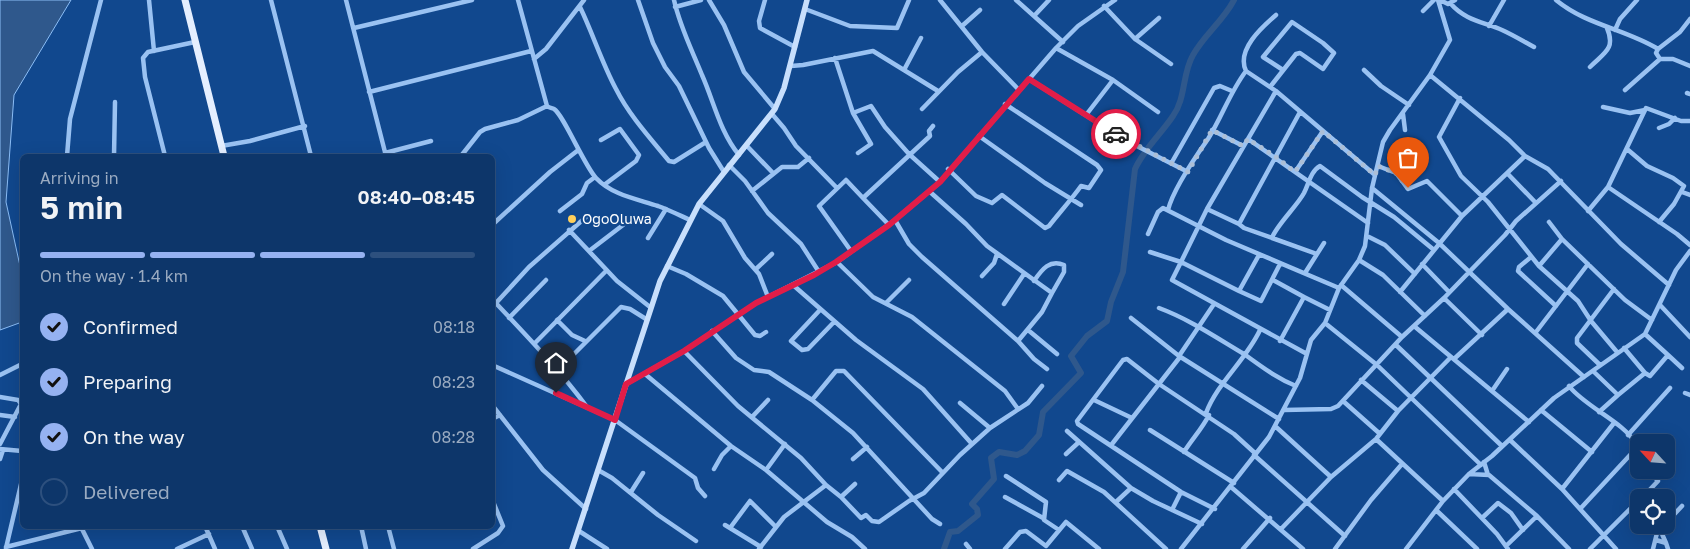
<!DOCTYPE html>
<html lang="en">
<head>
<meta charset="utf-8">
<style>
	:root { --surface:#0d366a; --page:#1b4172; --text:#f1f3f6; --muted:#9aabc1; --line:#2d507e; --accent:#95b2f1 }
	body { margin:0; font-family:"Golos Text",sans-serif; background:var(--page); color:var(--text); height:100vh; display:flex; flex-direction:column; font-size:19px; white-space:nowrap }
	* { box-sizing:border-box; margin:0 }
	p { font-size:16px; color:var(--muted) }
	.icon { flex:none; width:28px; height:28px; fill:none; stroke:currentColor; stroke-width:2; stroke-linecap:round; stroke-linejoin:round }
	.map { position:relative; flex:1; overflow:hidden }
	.details { position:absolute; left:20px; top:154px; width:475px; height:375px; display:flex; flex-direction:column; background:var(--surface); border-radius:8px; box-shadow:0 5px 20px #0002,0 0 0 1px var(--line) }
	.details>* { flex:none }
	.needle { width:32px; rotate:296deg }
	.tools { position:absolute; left:1630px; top:434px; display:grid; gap:10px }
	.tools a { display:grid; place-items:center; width:45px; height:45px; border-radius:8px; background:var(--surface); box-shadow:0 5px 20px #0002,0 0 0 1px var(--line); font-size:25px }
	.pin { position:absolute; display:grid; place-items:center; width:42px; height:42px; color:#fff; margin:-51px -21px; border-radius:50% 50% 50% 0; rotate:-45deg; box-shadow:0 0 5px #0007 }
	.pin .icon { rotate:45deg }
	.courier { position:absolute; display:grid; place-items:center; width:50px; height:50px; margin:-25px; border:4px solid #e11d48; border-radius:50%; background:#fff; color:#222; box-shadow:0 1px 6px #0007 }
	.overview em { font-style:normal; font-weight:600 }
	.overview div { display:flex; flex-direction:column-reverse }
	.overview { display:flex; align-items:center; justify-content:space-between; height:85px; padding:0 20px }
	h1 { font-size:32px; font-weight:600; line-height:38px }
	.bar { display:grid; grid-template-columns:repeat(4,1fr); gap:8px 5px; align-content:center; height:60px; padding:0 20px }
	.bar i { height:6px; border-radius:4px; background:var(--line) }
	.bar .on { background:var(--accent) }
	.bar p { grid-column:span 4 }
	ol { padding:0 20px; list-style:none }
	li { display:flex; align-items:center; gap:15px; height:55px }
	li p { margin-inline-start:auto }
	li .icon { padding:5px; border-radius:50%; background:var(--accent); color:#111; stroke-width:4 }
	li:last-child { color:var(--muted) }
	li i { width:28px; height:28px; border:2px solid var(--line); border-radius:50% }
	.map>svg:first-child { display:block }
</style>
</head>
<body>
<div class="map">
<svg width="1690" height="549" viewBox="0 0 1690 549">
	<rect width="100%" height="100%" fill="#11488e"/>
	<path fill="#2f588c" stroke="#8bbdf6" d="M 0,0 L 71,0 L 14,95 L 6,202 L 22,275 L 22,322 L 0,330 Z"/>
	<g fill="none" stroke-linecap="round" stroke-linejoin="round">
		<path stroke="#2f588c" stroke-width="6" d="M 944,549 L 950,532 L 958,531 L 978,515 L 977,509 L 972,504 L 994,479 L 991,458 L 999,452 L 1017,455 L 1025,451 L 1039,435 L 1043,412 L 1081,373 L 1071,356 L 1087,336 L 1107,321 L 1111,302 L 1123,272 L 1135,169 C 1144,149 1161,134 1173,116 C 1186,98 1182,74 1193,55 C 1204,35 1223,21 1234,0"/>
		<path stroke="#9ac2f2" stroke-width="4.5" d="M 149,0 L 154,51
			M 271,0 L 311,156
			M 346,0 L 386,156
			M 638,0 L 653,43 L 665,67 L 679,86 L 709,148 L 724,172
			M 674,0 C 680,27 692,50 702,75 C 714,102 720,132 739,155
			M 709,0 L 724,25 L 744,72 L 775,109
			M 765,0 L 759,21 L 760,28 L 795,47
			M 940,0 L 982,52 L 1019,90
			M 1016,0 L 1063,42
			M 1438,0 L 1450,40 L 1430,75 L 1390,130 L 1383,142 L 1372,188 L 1365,246 L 1359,260 L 1339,288 L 1325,323 L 1377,365 L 1481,465
			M 1440,0 L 1448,4 L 1455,0
			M 1556,0 C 1586,25 1625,29 1658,49
			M 1451,4 C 1465,20 1483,22 1502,30 C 1513,35 1523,41 1534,47
			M 1104,6 L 1135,39 L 1171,64
			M 580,7 C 593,34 602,63 616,89 C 629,115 650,138 669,161 L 674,162 L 706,142
			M 675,7 L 701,0
			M 805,9 L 850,26 L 897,28 L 909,0
			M 1423,11 L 1434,0
			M 1276,15 C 1262,27 1236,50 1246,71 L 1276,91 L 1375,175
			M 1034,16 L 1049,0
			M 962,26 L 980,10
			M 1489,26 L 1504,0
			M 354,28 L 472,0
			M 1615,30 L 1620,19 L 1637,0
			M 1135,39 L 1159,18
			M 1056,48 L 1113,80 L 1158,112
			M 1658,49 L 1680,32 L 1690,19
			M 1658,49 L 1656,53 L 1660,59 L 1673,59 L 1690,66
			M 835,58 L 853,113 L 871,144 L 858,153
			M 534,59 L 546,49 L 584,0
			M 791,66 L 803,65 L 873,51 L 938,91
			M 1590,67 C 1604,53 1616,49 1607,28
			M 904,70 L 921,38
			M 1364,70 L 1381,86 L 1409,105
			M 1430,75 L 1509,140 L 1525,156 L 1548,169 L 1621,244 L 1669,285
			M 1029,79 L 1125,140 L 1188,172
			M 1270,87 L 1296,54 L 1300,53 L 1323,69 L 1334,53 L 1323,43 L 1292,22 L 1263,57 L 1283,70
			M 1625,90 L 1660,59
			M 369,92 L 531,51
			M 1687,93 L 1690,94
			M 1460,98 L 1439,137 L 1461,176 L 1488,202 L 1539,266 L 1578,301 L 1591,321 L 1617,352
			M 547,106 C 549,108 552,108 554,109 C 563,114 584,165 596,178 C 612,195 637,199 658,206 C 669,210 679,215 690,220
			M 1603,107 L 1630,113 L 1645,110
			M 922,109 L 958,72 L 982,52
			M 853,113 L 871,106 L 885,127 L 909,154 L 940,182
			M 772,114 L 784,128 L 796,146 L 837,188
			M 1403,114 L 1405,130
			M 1086,115 L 1113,80
			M 1659,128 L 1669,124 L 1675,118
			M 1212,130 L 1243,146
			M 979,136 L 1045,183 L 1081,205
			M 1248,139 L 1368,223
			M 601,140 L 620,129 L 639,155 L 636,161 L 604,185
			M 221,146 L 250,141 L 305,126
			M 747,146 L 773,173
			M 1627,149 L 1647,166 L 1673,178 L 1684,186 L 1674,204 L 1659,222
			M 385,153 L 431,141
			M 67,156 L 70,119 L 101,0
			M 114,156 L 115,102
			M 165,156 L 145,77 L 143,58 L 148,52 L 195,42
			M 461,156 L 480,132 L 485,129 L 518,120 L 547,106 L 518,0
			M 1172,162 L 1214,88 L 1220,86 L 1232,91
			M 729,165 L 745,181 L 768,213 L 801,244 L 819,272
			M 1378,166 L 1396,173 L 1408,189 L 1427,181 L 1462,216
			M 948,169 L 976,196 L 992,203 L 1002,195 L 1045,228 L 1049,226 C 1060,212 1071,200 1081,186 L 1089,188 L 1101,170 L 1097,165 L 1005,104
			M 1295,172 L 1323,131
			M 1507,173 L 1535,202
			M 1608,187 L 1677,234 L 1690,245
			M 1372,188 L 1439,243 L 1508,309 L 1584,377
			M 752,191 L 782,167 L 798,167 L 809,158
			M 1682,192 L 1690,195
			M 699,204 L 723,221 L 745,258 L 759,274 L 768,297
			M 1207,209 L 1239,224 L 1244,228 L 1317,254
			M 1168,210 C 1173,190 1196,156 1208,139 C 1222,117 1230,92 1246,71
			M 560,211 L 582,194 L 587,183 L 595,177
			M 1588,211 L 1608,187 L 1646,108 L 1681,121 L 1690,121
			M 895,220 L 909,244 L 922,257 L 1018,341 L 1042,312 L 1052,293 L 987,246 L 966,224 L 929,191
			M 1549,222 L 1562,239
			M 1239,224 L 1300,112
			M 492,225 L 550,172 L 577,151
			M 889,225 L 863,198 L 930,136 L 929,131 L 933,126
			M 569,230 L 617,281 L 650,307
			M 1148,234 L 1158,212 L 1163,208 L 1226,240 L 1339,288
			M 1367,236 L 1385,245 L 1415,274
			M 648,238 L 666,209
			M 1272,238 C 1276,226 1297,206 1304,193 C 1309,183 1311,171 1320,166 L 1362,197 L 1394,217 L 1434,250
			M 589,251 L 623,225
			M 851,251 L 819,206 L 846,180 L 863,198
			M 1150,252 L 1181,262 L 1207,209 L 1276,91
			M 1259,255 L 1239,291 L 1181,262 L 1172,280 L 1307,354
			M 1531,257 L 1519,267 L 1518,271 L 1556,306
			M 1359,260 L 1383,275 L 1425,316
			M 837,262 L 873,297 L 912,317 L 1005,391 L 1018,409
			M 1422,264 L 1449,292
			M 667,266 L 686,274 L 723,296 L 755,335 L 760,336 L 766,332
			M 1539,266 L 1562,239 L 1625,300 L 1652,320
			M 756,269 L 772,254
			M 1305,273 L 1324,243
			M 982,276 L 994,263 L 997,254
			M 1273,280 L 1304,297
			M 1034,281 C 1042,269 1050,259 1064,265 L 1064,272 L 1052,293
			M 793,285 L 856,340 L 923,389 L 972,444
			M 1341,285 L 1402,337
			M 1239,291 L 1261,301 L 1280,264
			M 1400,292 L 1462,216 L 1525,156
			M 1444,298 L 1482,335
			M 492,299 C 525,334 558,368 587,407
			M 496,303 L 529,267 L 586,217
			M 886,303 L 909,280
			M 1004,304 L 1024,274
			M 1660,305 L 1690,337
			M 1159,308 C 1189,319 1217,338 1244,354 C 1261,366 1276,378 1296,386
			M 819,311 L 791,341 L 802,350 L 808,349 L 834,322
			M 509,318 L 546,280
			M 1131,318 L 1179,356 L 1279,419
			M 557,320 L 572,335 L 585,341
			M 1414,326 L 1529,422
			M 1028,330 L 1057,354
			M 712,331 L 736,358 L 754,370 L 769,372 L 812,400 L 836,371 L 844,371 L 942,472
			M 1536,332 L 1588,264
			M 1645,334 L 1668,355
			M 1018,341 L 1034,359 L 1047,369
			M 1280,341 L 1304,297 L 1330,310
			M 534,344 L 606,271
			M 1396,345 L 1502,446
			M 1624,348 L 1645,373
			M 684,351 L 738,406 L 801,458 L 826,485 L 841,497 L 855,484
			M 574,354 L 621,307 L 630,309 L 646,319
			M 1179,356 L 1214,304
			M 1454,359 L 1508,309
			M 492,365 L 615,420 L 695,478 L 698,488 L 705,496
			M 1600,365 L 1577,343 L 1577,338 L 1614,289
			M 1593,371 L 1618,395 L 1599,412
			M 645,374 L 731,446 L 766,470 L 827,522 L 852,537 L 865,549
			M 0,375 L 22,364
			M 1361,380 L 1398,411
			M 626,384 L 684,351 L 756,303 L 837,262 L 895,220 L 940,182 L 1056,48 L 1078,26 L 1115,0
			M 1569,386 C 1584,406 1625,423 1635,443 L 1631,454 L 1580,509
			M 1492,391 L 1507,369
			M 1685,393 L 1690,395
			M 1618,395 L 1645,373 L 1650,376 L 1668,355 L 1682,368
			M 0,397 L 18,400 L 21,404 L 0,444
			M 812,400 L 853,433 L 932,519 L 940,524
			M 1094,400 L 1132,418
			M 1343,401 L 1379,433
			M 960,403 L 990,428
			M 492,405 L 543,470 L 586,509
			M 1284,410 L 1331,409 L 1338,406 L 1402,337 L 1444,298 L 1505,235 L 1516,221 L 1561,181
			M 1541,410 L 1592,452
			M 1206,413 C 1218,382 1246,360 1260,330
			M 0,415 L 15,417
			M 752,417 L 768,400
			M 492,419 L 500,415
			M 1275,426 L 1331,477
			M 1150,430 L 1234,483
			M 1067,431 L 1131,488 L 1153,501 L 1202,524
			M 1628,435 L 1670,388
			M 1376,439 L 1443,501
			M 1510,440 L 1562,489 L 1616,549
			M 1112,444 L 1180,357
			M 0,449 L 22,451
			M 1184,452 C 1192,439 1202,429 1209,415
			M 1066,454 L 1079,442
			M 1631,454 L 1639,461
			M 1254,455 L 1345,536
			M 0,459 L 3,450
			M 853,459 L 867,447
			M 1484,462 L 1488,475
			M 714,469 L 722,455 L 731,446
			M 598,470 L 612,478 L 658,515 L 696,541
			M 766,470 L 785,444
			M 1469,474 L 1489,475 L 1537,516 L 1569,549
			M 1006,476 L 1046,502 L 1044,520 L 1059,530
			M 1059,480 L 1067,471 L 1104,492 L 1166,549
			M 1231,487 L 1303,549
			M 1454,489 L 1497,534 L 1508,549
			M 1562,489 L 1614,423
			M 631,492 L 643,473
			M 841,497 L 861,518 L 866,515 L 872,521 L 879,522 L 909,501 L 924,493 L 960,455 L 990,428 L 1028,403 L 1042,386
			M 1005,497 L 1043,518
			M 1642,498 L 1658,481 L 1648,470
			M 1116,502 L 1131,488
			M 1215,509 L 1181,492 L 1078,424 L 1077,421 L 1123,360 L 1127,359 L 1159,384 L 1234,434 L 1256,454
			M 1172,510 L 1181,492
			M 1436,510 L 1477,549
			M 1482,518 L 1498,503 L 1511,513 L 1523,530
			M 1666,523 L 1682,506
			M 725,525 L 761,547
			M 1665,525 L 1659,532 L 1662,534 L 1666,543
			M 205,526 L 215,549
			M 242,526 L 252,549
			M 277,526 L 287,549
			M 361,526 L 366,549
			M 388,526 L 394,549
			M 81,527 L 92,549
			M 730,528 L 750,501 L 776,527
			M 1281,529 L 1331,477 L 1376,439 L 1398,411 L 1451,357
			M 579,531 L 607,549
			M 1656,540 L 1666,543 L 1668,549
			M 966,544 L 970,549
			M 1506,546 L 1537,516
			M 6,547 L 90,526
			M 6,548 L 22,480
			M 177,549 L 209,534
			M 473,549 L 498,533 L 503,526 L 492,499
			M 759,549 L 784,517 L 826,485
			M 1005,549 L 1020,532 L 1026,531 L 1046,546 L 1066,522 L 1099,549
			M 1181,549 L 1269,437 L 1300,378 L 1311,340 L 1325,323
			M 1243,549 L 1270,518
			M 1335,549 L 1371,500 L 1402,464
			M 1406,549 L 1443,501 L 1469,474 L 1492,456 L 1554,398 L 1645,334 L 1676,270 L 1690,251
			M 1590,549 L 1639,500
			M 1653,549 L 1657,533 L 1655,525"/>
		<path stroke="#c8dffc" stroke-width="5.5" d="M 572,549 L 660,281 L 699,204 L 775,109 L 784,88 L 807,0"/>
		<path stroke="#e5efff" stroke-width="7" d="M 185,0 L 224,156
			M 320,526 L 326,549"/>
	</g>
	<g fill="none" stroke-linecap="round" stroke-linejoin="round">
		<path stroke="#acbfd7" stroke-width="5" stroke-dasharray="0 9" d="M 1116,134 L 1188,172 L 1212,130 L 1243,146 L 1248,139 L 1276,157 L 1295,172 L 1323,131 L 1375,175 L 1378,166 L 1396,173 L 1408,188"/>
		<path stroke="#e11d48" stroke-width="6" d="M 556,393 L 615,420 L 626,384 L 684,351 L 756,303 L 814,275 L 836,262 L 889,225 L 940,182 L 1029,79 L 1116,134"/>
	</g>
	<circle fill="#ffcf5b" stroke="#11488e" stroke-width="2" cx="572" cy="219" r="5"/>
	<g text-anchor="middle" stroke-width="4.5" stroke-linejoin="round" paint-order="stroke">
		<g font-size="14" fill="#fff" stroke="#11488e" text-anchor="start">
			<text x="582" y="224">OgoOluwa</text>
		</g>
	</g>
</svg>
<div class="tools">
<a><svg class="needle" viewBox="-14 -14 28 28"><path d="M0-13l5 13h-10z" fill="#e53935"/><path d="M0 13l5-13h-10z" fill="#9aabc1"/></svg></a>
<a><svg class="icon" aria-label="locate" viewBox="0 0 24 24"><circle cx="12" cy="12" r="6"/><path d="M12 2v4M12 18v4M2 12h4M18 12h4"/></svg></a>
</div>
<div class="pin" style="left:1408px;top:188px;background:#ea580c"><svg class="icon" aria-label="bag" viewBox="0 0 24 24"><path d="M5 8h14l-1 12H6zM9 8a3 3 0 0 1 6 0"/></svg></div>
<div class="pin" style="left:556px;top:393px;background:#1f2937"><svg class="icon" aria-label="home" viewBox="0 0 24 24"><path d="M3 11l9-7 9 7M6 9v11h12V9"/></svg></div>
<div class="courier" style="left:1116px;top:134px"><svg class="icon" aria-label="car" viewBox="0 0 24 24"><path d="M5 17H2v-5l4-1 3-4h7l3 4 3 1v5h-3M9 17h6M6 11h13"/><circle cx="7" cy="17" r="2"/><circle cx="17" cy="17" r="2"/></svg></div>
<section class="details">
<div class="overview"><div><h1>5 min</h1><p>Arriving in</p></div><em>08:40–08:45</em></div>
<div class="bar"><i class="on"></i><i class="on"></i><i class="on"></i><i></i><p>On the way · 1.4 km</p></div>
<ol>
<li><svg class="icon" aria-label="check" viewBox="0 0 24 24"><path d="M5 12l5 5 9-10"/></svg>Confirmed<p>08:18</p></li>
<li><svg class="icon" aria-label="check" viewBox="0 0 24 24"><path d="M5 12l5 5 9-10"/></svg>Preparing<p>08:23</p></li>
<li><svg class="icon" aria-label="check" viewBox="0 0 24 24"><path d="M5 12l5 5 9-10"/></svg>On the way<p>08:28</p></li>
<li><i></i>Delivered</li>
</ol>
</section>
</div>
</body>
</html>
